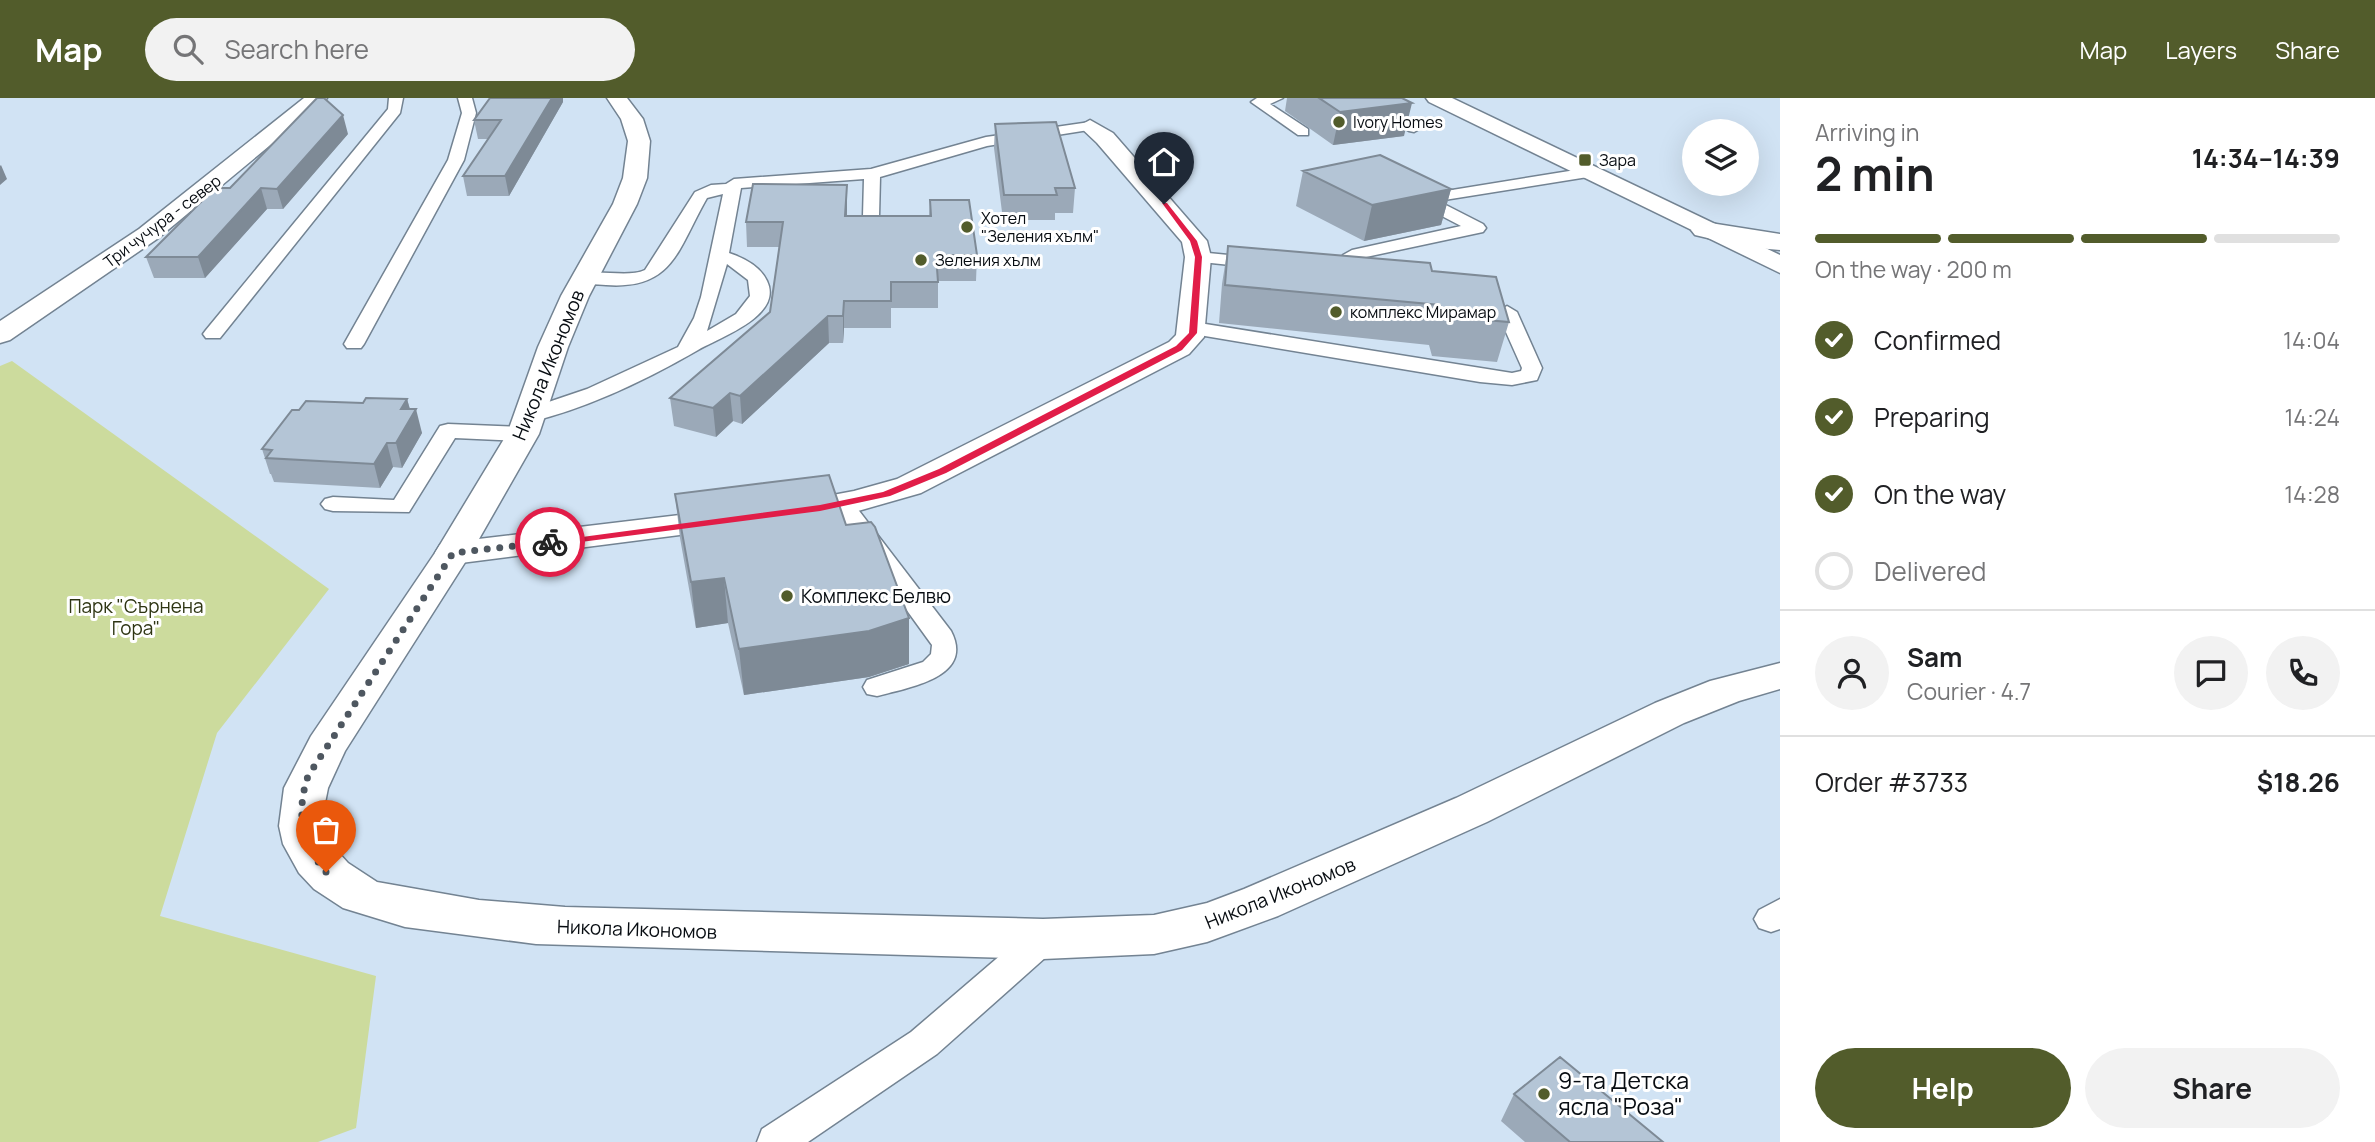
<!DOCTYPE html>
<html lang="en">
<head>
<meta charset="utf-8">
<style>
	:root { --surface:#fff; --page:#f2f2f2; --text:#202124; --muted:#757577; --line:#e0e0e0; --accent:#525c2b }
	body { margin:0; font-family:Manrope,sans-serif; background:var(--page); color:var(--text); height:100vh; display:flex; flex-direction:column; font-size:26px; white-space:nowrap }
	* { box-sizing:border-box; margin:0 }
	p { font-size:23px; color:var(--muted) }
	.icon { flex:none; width:38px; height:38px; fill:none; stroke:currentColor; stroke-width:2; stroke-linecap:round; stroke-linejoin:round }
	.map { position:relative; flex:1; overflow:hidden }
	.details { display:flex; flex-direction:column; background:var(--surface); width:595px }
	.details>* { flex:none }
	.controls { position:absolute; left:1682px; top:21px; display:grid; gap:14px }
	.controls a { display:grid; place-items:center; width:77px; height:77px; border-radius:50%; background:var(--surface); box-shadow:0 7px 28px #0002; font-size:35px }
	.pin { position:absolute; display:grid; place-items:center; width:60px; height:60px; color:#fff; margin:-72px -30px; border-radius:50% 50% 50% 0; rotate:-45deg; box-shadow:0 0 7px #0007 }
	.pin .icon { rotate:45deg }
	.courier { position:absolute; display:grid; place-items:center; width:70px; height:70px; margin:-35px; border:5px solid #e11d48; border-radius:50%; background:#fff; color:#222; box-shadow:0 2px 9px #0007 }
	.summary em { font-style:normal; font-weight:700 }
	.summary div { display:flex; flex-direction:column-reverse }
	.summary { display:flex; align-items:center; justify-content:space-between; height:119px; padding:0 35px }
	h1 { font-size:46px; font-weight:700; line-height:52px }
	.bar { display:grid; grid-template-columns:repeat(4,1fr); gap:10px 7px; align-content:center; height:84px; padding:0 35px }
	.bar i { height:9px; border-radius:5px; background:var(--line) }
	.bar .active { background:var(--accent) }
	.bar p { grid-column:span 4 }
	.line { display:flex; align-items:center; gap:18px; padding:0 35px; border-top:2px solid var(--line) }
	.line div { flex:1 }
	.round { display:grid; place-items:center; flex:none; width:74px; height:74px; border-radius:37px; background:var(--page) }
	ol { padding:0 35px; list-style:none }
	li { display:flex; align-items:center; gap:21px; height:77px }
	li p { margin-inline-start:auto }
	li .icon { padding:7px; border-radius:50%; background:var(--accent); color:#fff; stroke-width:4 }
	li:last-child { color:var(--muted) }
	li i { width:38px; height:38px; border:4px solid var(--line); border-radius:50% }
	.primary-button { display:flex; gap:14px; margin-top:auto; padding:14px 35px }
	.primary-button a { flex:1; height:80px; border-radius:42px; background:var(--accent); color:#fff; font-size:28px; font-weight:700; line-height:80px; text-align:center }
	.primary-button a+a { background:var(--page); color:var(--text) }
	header { display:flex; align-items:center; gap:42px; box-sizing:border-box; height:98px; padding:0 35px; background:var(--accent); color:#fff }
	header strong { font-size:33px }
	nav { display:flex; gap:38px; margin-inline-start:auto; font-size:24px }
	.search { width:490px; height:63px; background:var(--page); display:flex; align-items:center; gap:18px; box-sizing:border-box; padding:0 24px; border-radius:38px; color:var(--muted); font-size:26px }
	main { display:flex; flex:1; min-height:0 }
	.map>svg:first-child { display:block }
</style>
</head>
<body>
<header>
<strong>Map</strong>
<div class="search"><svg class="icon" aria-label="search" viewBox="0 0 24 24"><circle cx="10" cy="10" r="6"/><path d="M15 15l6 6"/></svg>Search here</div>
<nav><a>Map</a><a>Layers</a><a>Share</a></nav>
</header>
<main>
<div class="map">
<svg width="1780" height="1044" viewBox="0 0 1780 1044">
	<rect width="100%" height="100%" fill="#d1e3f4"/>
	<path fill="#ccdb9d" d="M 12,263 L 329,491 L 217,635 L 160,818 L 376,878 L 356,1030 L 318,1044 L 0,1044 L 0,268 Z"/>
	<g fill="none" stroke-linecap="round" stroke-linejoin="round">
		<defs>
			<path id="service" d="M 389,0 L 403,0 L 400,15 L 220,240 L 206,240 L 203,236 L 206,232 L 388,11 Z
				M 458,0 L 472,0 L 476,15 L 464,62 L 364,246 L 361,250 L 347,250 L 344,246 L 448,62 L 462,15 Z
				M 1283,0 L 1270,6 L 1308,31 L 1308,37 L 1298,37 L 1251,4 L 1257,0 Z
				M 1354,0 L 1371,0 L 1421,30 L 1414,34 L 1409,33 Z
				M 1090,24 L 1097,28 L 1095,31 L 987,48 L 880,79 L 879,118 L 871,123 L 863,118 L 864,81 L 741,90 L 729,155 C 744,160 760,168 767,183 C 784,218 718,240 698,252 C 648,281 588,310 530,324 L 519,318 L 522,313 L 587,291 L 678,249 L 694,220 L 701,199 L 723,96 L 707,100 C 678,150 674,192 606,187 C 596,186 583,188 576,180 C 587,168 626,181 645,172 L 695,94 L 711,87 L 726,86 L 734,81 L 871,71 L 986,39 ZM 727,166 L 748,182 L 750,198 L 736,216 L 707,233 Z
				M 1588,70 L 1596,75 L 1594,78 L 1438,103 L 1483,126 L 1486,130 L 1483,134 L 1352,162 L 1343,157 L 1352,152 L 1461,128 L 1415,104 L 1415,98 Z
				M 1198,154 L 1259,160 L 1268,165 L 1259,170 L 1192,163 L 1189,159 L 1192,155 Z
				M 1507,208 L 1517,214 L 1542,270 L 1537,282 L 1512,287 L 1480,284 L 1193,236 L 1183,230 L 1193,224 L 1512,275 L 1521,273 L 1522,270 L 1497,214 Z
				M 448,326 L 523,329 L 534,336 L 523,343 L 455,340 L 409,414 L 333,413 L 325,411 L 321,406 L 325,401 L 333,399 L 394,402 L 440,328 Z
				M 842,399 L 850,401 L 951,533 C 975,579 910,589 877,598 L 867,596 L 863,589 L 867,582 L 923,564 L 931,556 L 932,547 L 830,406 L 834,401 Z
				M 1780,801 L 1780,831 L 1771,834 L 1759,830 L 1754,821 L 1759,812 Z
				M 1043,827 L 1055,831 L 1060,841 L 1055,851 L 937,956 L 808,1044 L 757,1044 L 762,1031 L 911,934 L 1031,831 Z"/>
			<path id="minor" d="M 304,0 L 327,0 L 157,141 L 10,242 L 0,245 L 0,223 L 139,131 Z
				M 1090,22 L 1113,35 L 1207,143 L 1211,159 L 1204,239 L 1189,256 L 921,395 L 858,413 L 786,425 L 774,422 L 769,415 L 774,408 L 854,393 L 897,381 L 1169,244 L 1176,237 L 1185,159 L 1182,144 L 1097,45 L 1079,28 Z
				M 730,411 L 742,415 L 748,422 L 742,429 L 453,466 L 440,463 L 435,455 L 440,447 L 453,444 Z"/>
			<path id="tertiary" d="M 607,0 L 627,0 L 643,21 L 650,43 L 647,80 L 637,106 L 589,198 L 568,249 L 539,336 L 471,455 L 345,653 L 328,690 L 324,710 L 329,744 L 348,765 L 377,784 L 479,802 L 565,809 L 1043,821 L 1154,817 L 1207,805 L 1244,791 L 1456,700 L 1655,605 L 1710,583 L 1780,565 L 1780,591 L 1739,603 L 1684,625 L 1487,724 L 1278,818 L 1207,844 L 1154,856 L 1043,861 L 536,846 L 405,829 L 343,810 L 314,791 L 299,775 L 283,746 L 279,728 L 284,690 L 311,638 L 435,455 L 507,336 L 538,249 L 561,198 L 613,106 L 623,80 L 628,43 L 621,21 Z
				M 1426,0 L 1452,0 L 1780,157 L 1780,175 L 1429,4 Z"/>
			<path id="secondary" d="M 1704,124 L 1780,136 L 1780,152 L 1746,149 L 1695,137 L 1691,132 L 1695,127 Z"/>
		</defs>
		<use href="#service" stroke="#738392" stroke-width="3"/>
		<use href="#minor" stroke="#738392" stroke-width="3"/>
		<use href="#tertiary" stroke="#738392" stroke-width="3"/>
		<use href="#secondary" stroke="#738392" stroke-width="3"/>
		<use href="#service" fill="#fff" fill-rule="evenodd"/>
		<use href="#minor" fill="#fff" fill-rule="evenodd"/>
		<use href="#tertiary" fill="#fff" fill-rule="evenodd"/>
		<use href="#secondary" fill="#fff" fill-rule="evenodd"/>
	</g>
	<path fill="#9ba9b8" d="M 1287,0 L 1402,0 L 1404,38 L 1333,47 L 1285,13 Z
		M 563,4 L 509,98 L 467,98 L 463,78 L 488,41 L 478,41 L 474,22 Z
		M 995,26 L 1075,90 L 1073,115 L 1055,115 L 1055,122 L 1003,122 L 994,50 Z
		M 348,36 L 283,111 L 267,111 L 205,180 L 154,180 L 146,159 L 230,90 Z
		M 1303,73 L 1451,91 L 1441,127 L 1364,143 L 1296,108 Z
		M 930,102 L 977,157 L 976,183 L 938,183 L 938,210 L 891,210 L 891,230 L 844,230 L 843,245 L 829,245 L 742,326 L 733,323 L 716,339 L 674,328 L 670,300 L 770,214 L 779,149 L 747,149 L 746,124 L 847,111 L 847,118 L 929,118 Z
		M 1228,148 L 1432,173 L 1509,224 L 1497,264 L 1432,258 L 1429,247 L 1219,225 L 1222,186 Z
		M 407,301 L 410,311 L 422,335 L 402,370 L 393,369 L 380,390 L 274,384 L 271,376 L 270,376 L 262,351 L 363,305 Z
		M 675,396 L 846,427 L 909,520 L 909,566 L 869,579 L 744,597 L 728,525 L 696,530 L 680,440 Z
		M 1514,996 L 1663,1044 L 1525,1044 L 1501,1023 Z"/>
	<path fill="#7e8a96" d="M 552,0 L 563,0 L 563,4 L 509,98 L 505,78 Z
		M 1412,5 L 1404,38 L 1333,47 L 1340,14 Z
		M 343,17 L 348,36 L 283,111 L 277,91 Z
		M 1,67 L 7,81 L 0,87 L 0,68 Z
		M 847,87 L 847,111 L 846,143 L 845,118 Z
		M 261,90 L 267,111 L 205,180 L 198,159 Z
		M 1451,91 L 1441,127 L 1364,143 L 1372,107 Z
		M 844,203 L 844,230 L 843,245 L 843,218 Z
		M 828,218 L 829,245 L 742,326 L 740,298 Z
		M 730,295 L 733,323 L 716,339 L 713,310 Z
		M 407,301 L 412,319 L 416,311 L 422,335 L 402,370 L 396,345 L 401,311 Z
		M 387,345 L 393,369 L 380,390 L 374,366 Z
		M 724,480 L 728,525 L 696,530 L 691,484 Z
		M 909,520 L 909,566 L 869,579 L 744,597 L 739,551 Z"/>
	<path fill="#b4c5d6" stroke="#7e8a96" stroke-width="2" d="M 317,0 L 324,0 L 343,17 L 277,91 L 261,90 L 198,159 L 146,159 L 215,90 L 230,90 Z
		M 490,0 L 552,0 L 505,78 L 463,78 L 501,22 L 474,22 Z
		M 1319,0 L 1402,0 L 1412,5 L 1340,14 Z
		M 1056,24 L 1075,90 L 1055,90 L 1057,97 L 1004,97 L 995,26 Z
		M 1380,57 L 1451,91 L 1372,107 L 1303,73 Z
		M 753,86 L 847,87 L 845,118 L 931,118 L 930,102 L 969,102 L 977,157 L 936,157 L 938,184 L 891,184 L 891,203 L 844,203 L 843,218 L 828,218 L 740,298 L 730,295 L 713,310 L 670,300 L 770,214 L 783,124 L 746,124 Z
		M 1228,148 L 1430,165 L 1432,173 L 1496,179 L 1509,224 L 1442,218 L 1440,207 L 1225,187 Z
		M 366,300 L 407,301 L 401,311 L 416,311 L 396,345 L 387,345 L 374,366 L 266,360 L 272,352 L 262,351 L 292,312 L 299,312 L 306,303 L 363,305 Z
		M 829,377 L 846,427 L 871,424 L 875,429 L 909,520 L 869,533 L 739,551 L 724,480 L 691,484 L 675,396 Z
		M 1560,959 L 1663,1044 L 1570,1044 L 1514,996 Z"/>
	<path fill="#e11d48" d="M 1162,105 L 1167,105 L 1197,143 L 1202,159 L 1197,235 L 1182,252 L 946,375 L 890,398 L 820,413 L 550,448 L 545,444 L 820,407 L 883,394 L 939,371 L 1176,248 L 1189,235 L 1195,159 L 1190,143 Z"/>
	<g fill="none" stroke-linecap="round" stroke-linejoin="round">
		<path stroke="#4e5760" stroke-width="7" stroke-dasharray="0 12.6" d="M 326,774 C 301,745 296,714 308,678 L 453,455 L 550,444"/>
	</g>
	<g fill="#525c2b" stroke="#fff" stroke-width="2.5">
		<circle cx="1339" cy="24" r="7"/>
		<rect x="1578" y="55" width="14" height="14" rx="3.5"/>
		<circle cx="967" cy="129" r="7"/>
		<circle cx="921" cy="162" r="7"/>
		<circle cx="1336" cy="214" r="7"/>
		<circle cx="787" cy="498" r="7"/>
		<circle cx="1544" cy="996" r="7"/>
	</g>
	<g text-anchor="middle" stroke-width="6" stroke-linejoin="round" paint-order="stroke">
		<g font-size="16" fill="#070c11" stroke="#fff" text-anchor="start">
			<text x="1353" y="30">Ivory Homes</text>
			<text x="1599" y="68">Зара</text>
			<text x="981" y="126">Хотел<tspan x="981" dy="18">"Зеления хълм"</tspan></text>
			<text x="935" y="168">Зеления хълм</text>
			<text x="1350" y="220">комплекс Мирамар</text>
		</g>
		<g font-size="16" fill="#070c11" stroke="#fff">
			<text transform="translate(162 123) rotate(-37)" y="6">Три чучура - север</text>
		</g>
		<g font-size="19" fill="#070c11" stroke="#fff">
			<text transform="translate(548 267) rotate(-68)" y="7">Никола Икономов</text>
			<text transform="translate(1280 795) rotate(-22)" y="7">Никола Икономов</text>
			<text transform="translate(637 831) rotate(2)" y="7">Никола Икономов</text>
		</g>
		<g font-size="19" fill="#070c11" stroke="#fff" text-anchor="start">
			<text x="801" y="505">Комплекс Белвю</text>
		</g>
		<g font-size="19" fill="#2e3513" stroke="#fff">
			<text x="136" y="515">Парк "Сърнена<tspan x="136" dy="22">Гора"</tspan></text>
		</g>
		<g font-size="23" fill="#070c11" stroke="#fff" text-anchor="start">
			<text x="1558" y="991">9-та Детска<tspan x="1558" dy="26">ясла "Роза"</tspan></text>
		</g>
	</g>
</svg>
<div class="controls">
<a><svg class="icon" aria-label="layers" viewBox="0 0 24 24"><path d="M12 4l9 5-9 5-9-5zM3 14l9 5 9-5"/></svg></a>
</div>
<div class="pin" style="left:326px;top:774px;background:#ea580c"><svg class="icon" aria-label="bag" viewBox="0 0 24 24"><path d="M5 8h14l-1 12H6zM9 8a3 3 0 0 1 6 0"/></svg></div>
<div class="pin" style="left:1164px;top:106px;background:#1f2937"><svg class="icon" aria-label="home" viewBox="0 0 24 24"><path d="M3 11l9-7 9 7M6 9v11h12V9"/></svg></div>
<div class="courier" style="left:550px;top:444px"><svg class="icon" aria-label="bike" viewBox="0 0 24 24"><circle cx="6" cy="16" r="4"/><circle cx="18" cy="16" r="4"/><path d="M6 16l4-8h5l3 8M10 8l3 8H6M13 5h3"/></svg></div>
</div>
<section class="details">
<div class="summary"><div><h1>2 min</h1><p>Arriving in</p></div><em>14:34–14:39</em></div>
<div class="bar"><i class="active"></i><i class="active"></i><i class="active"></i><i></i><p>On the way · 200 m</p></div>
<ol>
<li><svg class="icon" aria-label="check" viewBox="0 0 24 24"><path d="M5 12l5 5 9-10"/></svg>Confirmed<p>14:04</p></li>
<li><svg class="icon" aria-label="check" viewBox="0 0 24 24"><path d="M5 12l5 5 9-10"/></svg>Preparing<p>14:24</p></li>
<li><svg class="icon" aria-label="check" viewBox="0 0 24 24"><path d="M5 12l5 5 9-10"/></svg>On the way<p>14:28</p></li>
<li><i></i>Delivered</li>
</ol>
<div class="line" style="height:126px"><a class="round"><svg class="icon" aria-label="person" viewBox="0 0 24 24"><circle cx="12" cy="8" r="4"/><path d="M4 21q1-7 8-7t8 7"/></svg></a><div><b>Sam</b><p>Courier · 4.7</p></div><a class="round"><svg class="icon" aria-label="chat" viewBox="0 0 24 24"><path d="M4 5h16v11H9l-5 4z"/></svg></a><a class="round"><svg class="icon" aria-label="phone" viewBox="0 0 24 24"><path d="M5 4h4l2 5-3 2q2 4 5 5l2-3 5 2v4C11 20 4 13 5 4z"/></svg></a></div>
<div class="line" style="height:91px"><div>Order #3733</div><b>$18.26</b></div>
<div class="primary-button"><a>Help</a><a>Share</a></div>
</section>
</main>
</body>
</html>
